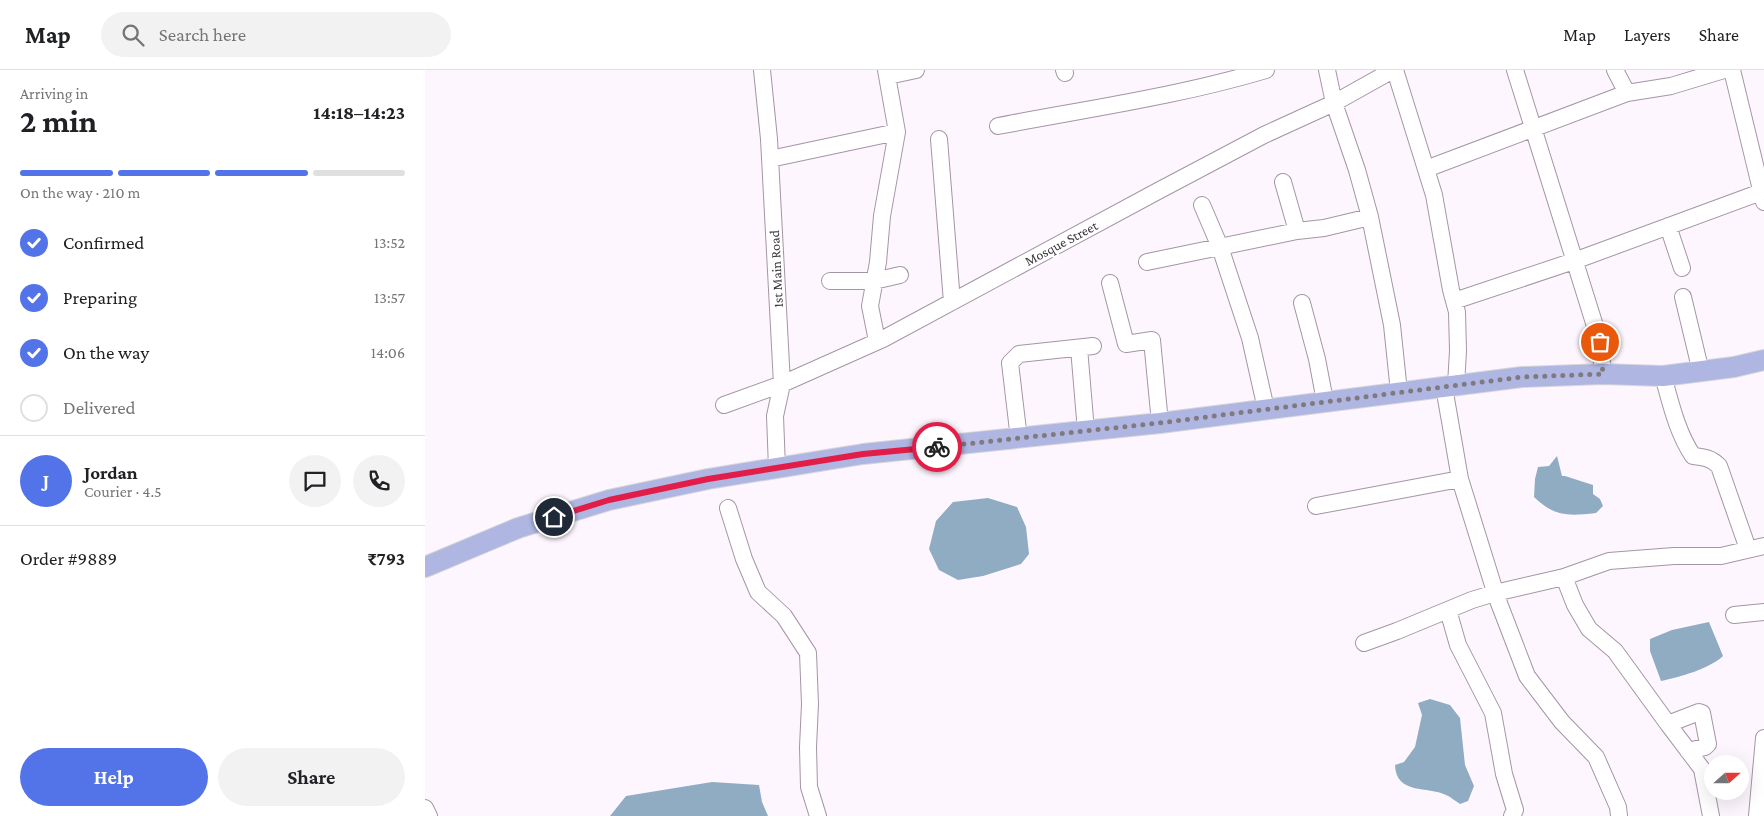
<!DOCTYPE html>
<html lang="en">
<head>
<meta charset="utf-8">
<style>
	:root { --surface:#fff; --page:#f2f2f2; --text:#202124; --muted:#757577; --line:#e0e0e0; --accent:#5373e8 }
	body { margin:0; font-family:"Crimson Pro",serif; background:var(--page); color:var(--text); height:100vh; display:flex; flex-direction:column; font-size:19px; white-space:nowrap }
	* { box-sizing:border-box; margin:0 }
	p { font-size:16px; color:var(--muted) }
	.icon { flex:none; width:28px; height:28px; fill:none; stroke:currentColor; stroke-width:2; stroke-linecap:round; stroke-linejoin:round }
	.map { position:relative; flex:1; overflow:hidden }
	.drawer { display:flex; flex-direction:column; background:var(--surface); width:425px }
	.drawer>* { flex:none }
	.needle { width:32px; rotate:69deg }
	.controls { position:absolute; left:1279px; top:685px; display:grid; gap:10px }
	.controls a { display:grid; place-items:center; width:45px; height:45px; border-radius:50%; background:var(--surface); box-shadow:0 5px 20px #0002; font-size:25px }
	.pin { position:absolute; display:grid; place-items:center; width:42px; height:42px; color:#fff; margin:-21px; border:2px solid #fff; border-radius:50%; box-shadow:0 1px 5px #0007 }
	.courier { position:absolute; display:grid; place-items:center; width:50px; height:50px; margin:-25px; border:4px solid #e11d48; border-radius:50%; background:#fff; color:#222; box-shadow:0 1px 6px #0007 }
	.overview em { font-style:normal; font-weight:700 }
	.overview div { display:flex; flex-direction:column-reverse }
	.overview { display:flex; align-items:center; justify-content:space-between; height:85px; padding:0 20px }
	h1 { font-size:32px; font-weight:700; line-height:38px }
	.bar { display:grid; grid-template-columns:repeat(4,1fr); gap:8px 5px; align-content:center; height:60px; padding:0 20px }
	.bar i { height:6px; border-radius:4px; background:var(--line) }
	.bar .on { background:var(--accent) }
	.bar p { grid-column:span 4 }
	.line { display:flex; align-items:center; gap:12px; padding:0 20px; border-top:1px solid var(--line) }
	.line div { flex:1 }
	.round { display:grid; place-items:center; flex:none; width:52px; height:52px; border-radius:26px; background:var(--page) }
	ol { padding:0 20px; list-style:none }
	li { display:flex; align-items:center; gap:15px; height:55px }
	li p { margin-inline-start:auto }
	li .icon { padding:5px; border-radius:50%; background:var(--accent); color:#fff; stroke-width:4 }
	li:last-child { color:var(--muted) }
	li i { width:28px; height:28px; border:2px solid var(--line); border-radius:50% }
	.button { display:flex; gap:10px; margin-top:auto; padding:10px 20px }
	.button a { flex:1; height:58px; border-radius:30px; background:var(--accent); color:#fff; font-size:20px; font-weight:700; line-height:58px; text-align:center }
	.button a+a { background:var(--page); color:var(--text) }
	header { display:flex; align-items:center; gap:30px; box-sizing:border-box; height:70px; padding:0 25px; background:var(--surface); border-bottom:1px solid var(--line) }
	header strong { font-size:24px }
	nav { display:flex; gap:28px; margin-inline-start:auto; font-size:18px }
	.search { width:350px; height:45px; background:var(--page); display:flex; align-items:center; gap:12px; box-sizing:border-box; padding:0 18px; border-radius:28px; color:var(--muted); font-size:19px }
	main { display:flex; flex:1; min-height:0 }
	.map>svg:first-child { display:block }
</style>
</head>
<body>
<header>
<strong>Map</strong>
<div class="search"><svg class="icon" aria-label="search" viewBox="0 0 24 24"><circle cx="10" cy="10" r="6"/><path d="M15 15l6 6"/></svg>Search here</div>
<nav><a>Map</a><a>Layers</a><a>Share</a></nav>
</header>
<main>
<section class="drawer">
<div class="overview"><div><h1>2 min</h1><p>Arriving in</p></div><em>14:18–14:23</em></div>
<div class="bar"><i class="on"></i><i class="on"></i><i class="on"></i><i></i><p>On the way · 210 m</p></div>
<ol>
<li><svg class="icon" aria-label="check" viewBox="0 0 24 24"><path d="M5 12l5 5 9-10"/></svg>Confirmed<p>13:52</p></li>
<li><svg class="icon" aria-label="check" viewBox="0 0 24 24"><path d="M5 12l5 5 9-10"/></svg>Preparing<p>13:57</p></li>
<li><svg class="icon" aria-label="check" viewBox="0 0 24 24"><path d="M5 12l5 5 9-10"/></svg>On the way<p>14:06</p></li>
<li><i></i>Delivered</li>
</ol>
<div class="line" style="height:90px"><b class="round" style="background:var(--accent);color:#fff">J</b><div><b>Jordan</b><p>Courier · 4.5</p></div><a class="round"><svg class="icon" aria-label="chat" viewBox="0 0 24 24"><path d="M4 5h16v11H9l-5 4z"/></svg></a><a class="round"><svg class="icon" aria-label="phone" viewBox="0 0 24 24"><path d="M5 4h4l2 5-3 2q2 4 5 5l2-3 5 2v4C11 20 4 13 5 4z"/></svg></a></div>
<div class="line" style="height:65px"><div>Order #9889</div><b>₹793</b></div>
<div class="button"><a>Help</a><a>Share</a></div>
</section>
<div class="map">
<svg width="1339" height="746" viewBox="0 0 1339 746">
	<rect width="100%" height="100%" fill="#fef6fe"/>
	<path fill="#8facc2" d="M 1132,386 L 1137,406 L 1140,406 L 1168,415 L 1168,424 L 1175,429 L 1178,436 L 1171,443 C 1143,446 1130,447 1109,427 L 1110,409 L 1113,397 L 1124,396 Z
		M 563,428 L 592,437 L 601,457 L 604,484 L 596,494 L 558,506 L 533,510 L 514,500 L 504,479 L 511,451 L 528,432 Z
		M 1284,552 L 1298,586 C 1284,599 1255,607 1236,611 L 1225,581 L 1225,569 L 1247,560 Z
		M 1005,629 L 1025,635 L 1035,648 L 1040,695 L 1049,716 L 1043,731 L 1035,734 C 1030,731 1026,727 1021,725 C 1003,716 971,725 970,695 L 979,692 L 990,677 L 997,645 L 993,633 Z
		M 287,712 L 334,715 L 337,732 L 343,746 L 185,746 L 201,726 Z"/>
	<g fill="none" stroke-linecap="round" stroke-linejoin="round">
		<defs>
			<path id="minor" d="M 337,0 L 344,69 L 357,314 L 350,346 L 352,398
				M 639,0 L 640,3
				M 902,0 L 909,33 L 932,100 L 945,147 L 967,255 L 974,322
				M 970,0 L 1009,125 L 1026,220 L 1032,242 L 1033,281 L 1031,315
				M 1090,0 L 1175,272 L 1178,304
				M 1190,0 L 1202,23
				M 1307,0 L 1339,132
				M 463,6 L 491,0
				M 573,56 C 662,39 754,26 841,0
				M 514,69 L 527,232
				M 345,89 L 472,62
				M 1001,99 L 1202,23 L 1246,16 L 1299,0
				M 858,112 L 872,161
				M 777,135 L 795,177 L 825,268 L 841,339
				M 1243,156 L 1257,198
				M 722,192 L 872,161 L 899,158 L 945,147
				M 405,211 L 449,211 L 475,205
				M 685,213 L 701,274 L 727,270 L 735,353
				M 1258,227 L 1276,302
				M 1029,231 L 1149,191 L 1339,121
				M 877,233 L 892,289 L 900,331
				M 452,271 L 445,236 L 453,192 L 457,146 L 472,62 L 461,0
				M 654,278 L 661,361
				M 1238,306 C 1246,334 1252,362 1268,386 C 1279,387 1286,388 1294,396 L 1323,479
				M 1019,317 L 1035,409 L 1072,528 L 1102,606 L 1137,652 L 1171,687 L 1193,737 L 1194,746
				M 299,335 L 357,314 L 458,269 L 733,121 L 839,65 L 909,33 L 968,0
				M 594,369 L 585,293 L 594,284 L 668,276
				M 891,436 L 1035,409
				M 303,438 L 319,489 L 333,522 L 359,546 L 383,583 L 385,634 L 383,677 L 384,717 L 393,746
				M 1139,507 L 1150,535 L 1164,559 L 1190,581 L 1243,654 L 1274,642 L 1277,643 L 1283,674 L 1280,677 L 1263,681
				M 1023,540 L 1033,575 L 1068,643 L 1079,704 L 1090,740 L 1087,746
				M 1309,545 L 1339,542
				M 939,573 L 972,561 L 1047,530 L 1070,523 L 1139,507 L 1184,491 L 1249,486 L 1296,486 L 1339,476
				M 1243,654 L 1277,699 L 1286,746
				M 0,738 L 4,746
				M 1332,746 L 1339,668"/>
			<path id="major" d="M 0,497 L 93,458 L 184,430 L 283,409 L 438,384 L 735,353 L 1097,307 L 1178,304 L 1238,306 L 1309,297 L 1339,290"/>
		</defs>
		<use href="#minor" stroke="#a396a3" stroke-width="18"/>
		<use href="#major" stroke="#d8d7d8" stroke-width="22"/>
		<use href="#minor" stroke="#fff" stroke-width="16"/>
		<use href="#major" stroke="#afb6e2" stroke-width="20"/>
	</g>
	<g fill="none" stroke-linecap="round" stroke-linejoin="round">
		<path stroke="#807a80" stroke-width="5" stroke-dasharray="0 9" d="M 512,377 L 734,353 L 1097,307 L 1178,304 L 1175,272"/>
		<path stroke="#e11d48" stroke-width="6" d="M 129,447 L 184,430 L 283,409 L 438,384 L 512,377"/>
	</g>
	<g text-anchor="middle" stroke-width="4.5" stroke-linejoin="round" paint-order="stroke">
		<g font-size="14" fill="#3c373c" stroke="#fff">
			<text transform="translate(636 173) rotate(-28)" y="5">Mosque Street</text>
			<text transform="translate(351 199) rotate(-93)" y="5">1st Main Road</text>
		</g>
	</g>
</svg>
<div class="controls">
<a><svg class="needle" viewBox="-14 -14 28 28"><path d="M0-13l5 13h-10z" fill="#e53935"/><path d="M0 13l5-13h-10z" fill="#757577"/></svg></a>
</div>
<div class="pin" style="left:1175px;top:272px;background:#ea580c"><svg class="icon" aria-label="bag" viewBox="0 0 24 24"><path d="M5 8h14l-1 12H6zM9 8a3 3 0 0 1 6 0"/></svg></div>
<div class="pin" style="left:129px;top:447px;background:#1f2937"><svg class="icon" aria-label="home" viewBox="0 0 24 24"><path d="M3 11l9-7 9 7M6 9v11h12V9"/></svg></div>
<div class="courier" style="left:512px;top:377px"><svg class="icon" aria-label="bike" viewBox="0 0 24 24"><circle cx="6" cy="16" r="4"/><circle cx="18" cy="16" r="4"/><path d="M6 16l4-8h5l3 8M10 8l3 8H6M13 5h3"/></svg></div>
</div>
</main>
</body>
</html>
